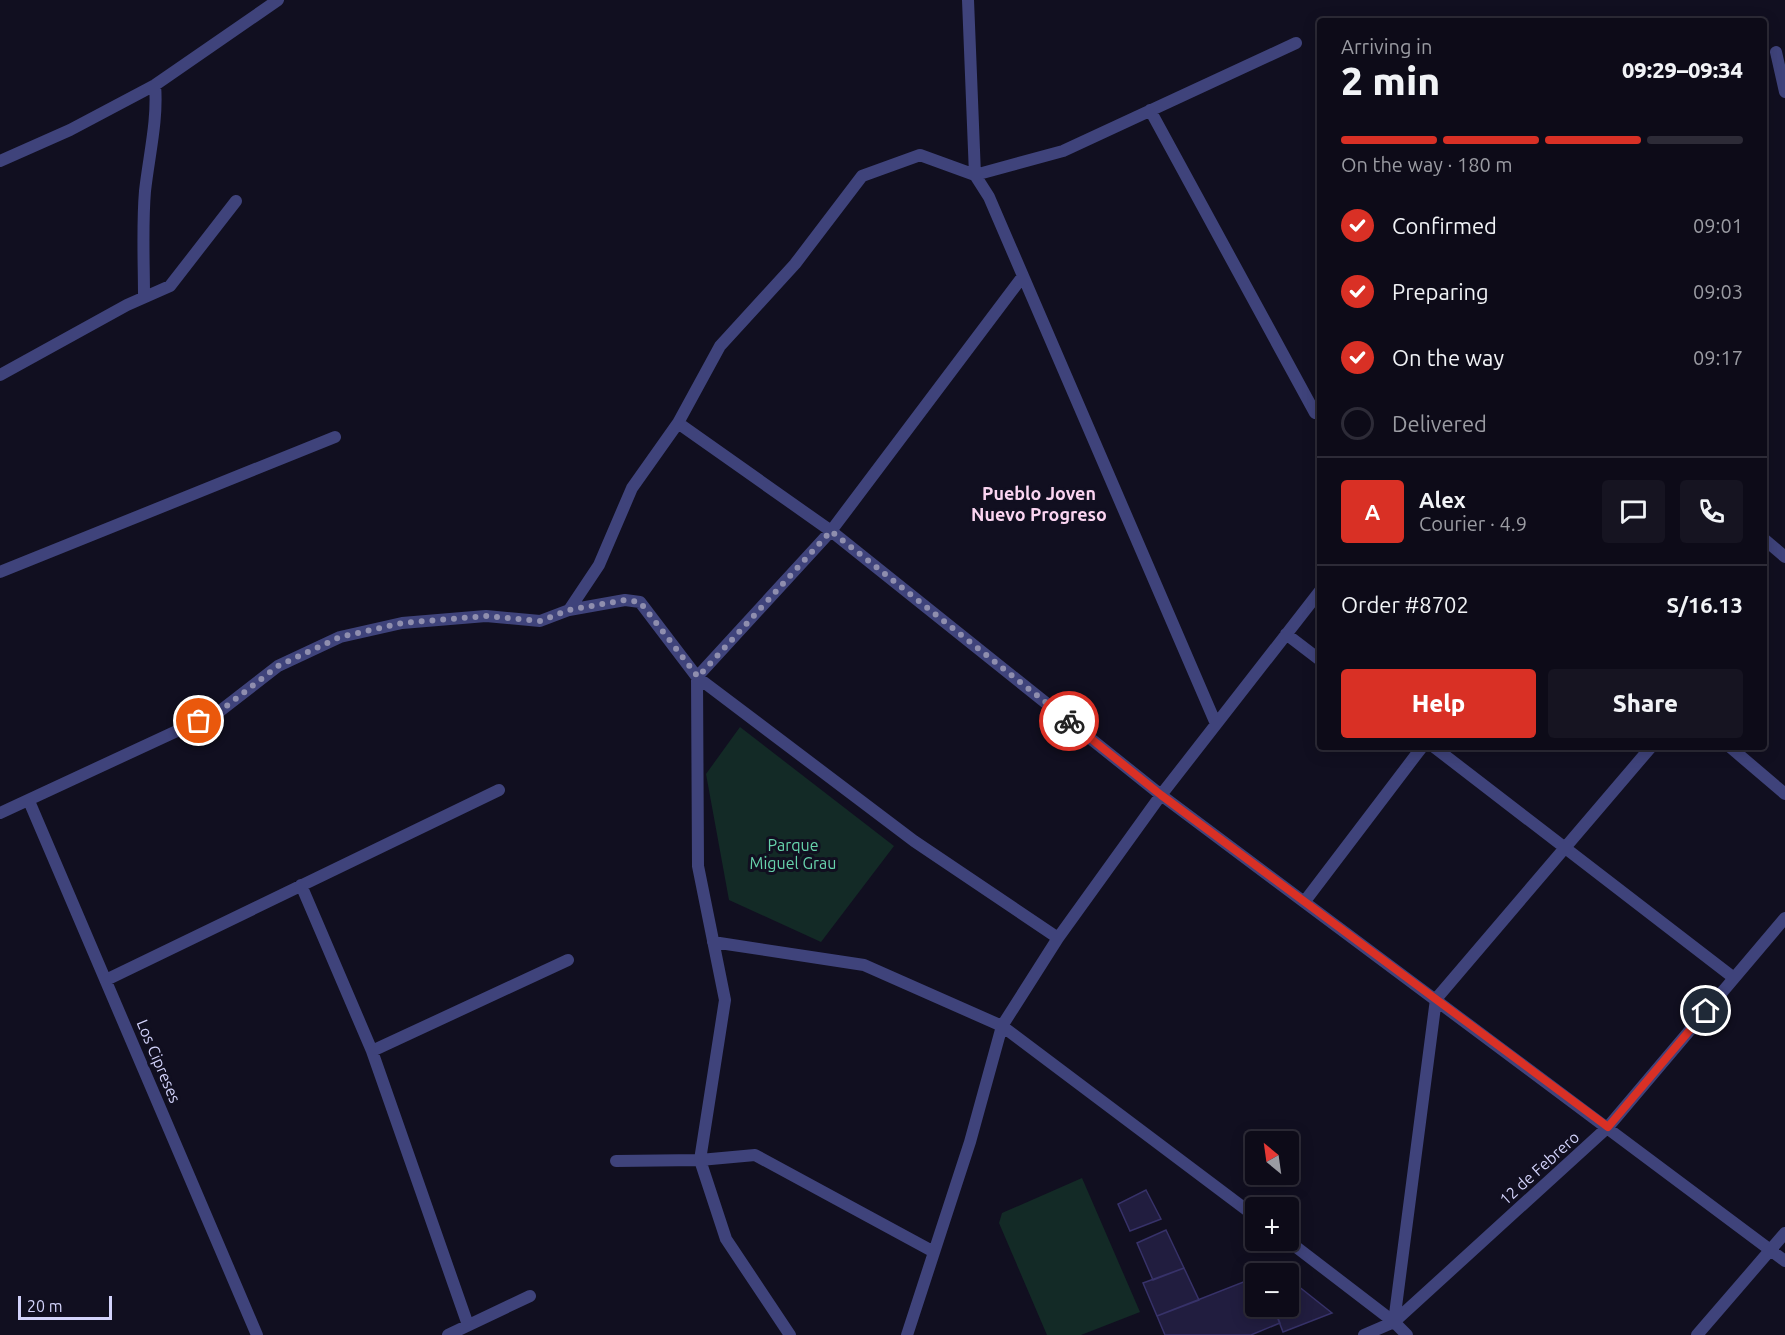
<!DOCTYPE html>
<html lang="en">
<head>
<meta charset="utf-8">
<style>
	:root { --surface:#0d0b18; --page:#161421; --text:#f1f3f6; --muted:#9a9ba2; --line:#2d2b37; --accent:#d93025 }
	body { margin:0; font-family:Ubuntu,sans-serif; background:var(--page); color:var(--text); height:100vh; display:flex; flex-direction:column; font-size:22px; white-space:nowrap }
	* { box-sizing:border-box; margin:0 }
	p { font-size:20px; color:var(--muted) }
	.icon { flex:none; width:33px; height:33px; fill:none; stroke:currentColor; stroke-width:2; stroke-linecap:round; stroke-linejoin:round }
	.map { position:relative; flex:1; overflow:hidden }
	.sheet { position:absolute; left:1317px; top:18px; width:450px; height:732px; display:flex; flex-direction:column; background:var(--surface); border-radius:6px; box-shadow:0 3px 15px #0003,0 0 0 2px var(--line) }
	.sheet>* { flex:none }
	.needle { width:39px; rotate:331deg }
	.tools { position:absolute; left:1245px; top:1131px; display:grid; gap:12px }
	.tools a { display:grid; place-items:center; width:54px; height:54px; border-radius:6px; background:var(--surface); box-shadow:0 3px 15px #0003,0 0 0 2px var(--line); font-size:30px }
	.scale { position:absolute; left:18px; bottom:15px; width:94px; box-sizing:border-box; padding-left:6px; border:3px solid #d3d3fb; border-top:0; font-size:16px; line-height:21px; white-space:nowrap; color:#d3d3fb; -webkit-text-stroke:4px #110f20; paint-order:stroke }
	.pin { position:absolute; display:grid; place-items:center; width:51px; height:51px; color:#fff; margin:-26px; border:3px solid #fff; border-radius:50%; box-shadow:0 2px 6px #0007 }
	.courier { position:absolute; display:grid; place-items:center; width:60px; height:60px; margin:-30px; border:4px solid #d93025; border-radius:50%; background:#fff; color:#222; box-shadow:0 2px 8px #0007 }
	.overview em { font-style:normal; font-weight:800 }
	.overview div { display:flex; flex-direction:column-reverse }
	.overview { display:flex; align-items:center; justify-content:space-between; height:102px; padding:0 24px }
	h1 { font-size:39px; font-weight:800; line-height:45px }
	.bar { display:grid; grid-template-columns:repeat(4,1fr); gap:9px 6px; align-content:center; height:72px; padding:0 24px }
	.bar i { height:8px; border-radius:4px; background:var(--line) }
	.bar .active { background:var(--accent) }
	.bar p { grid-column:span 4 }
	.line { display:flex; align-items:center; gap:15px; padding:0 24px; border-top:2px solid var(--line) }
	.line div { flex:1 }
	.round { display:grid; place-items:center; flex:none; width:63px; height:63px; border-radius:6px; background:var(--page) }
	ol { padding:0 24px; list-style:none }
	li { display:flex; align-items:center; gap:18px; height:66px }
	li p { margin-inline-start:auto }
	li .icon { padding:6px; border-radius:50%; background:var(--accent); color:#fff; stroke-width:4 }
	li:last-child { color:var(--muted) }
	li i { width:33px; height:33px; border:3px solid var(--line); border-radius:50% }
	.primary-button { display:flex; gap:12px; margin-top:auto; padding:12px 24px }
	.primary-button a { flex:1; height:69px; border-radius:6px; background:var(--accent); color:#fff; font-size:24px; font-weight:800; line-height:69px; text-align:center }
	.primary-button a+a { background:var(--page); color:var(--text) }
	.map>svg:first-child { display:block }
</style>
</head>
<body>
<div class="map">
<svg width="1785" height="1335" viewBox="0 0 1785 1335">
	<rect width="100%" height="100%" fill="#110f20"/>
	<path fill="#132a26" d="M 740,727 L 894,846 L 821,942 L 729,900 L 706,774 Z
		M 1082,1178 L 1140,1312 L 1081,1335 L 1047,1335 L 999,1223 L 1002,1213 Z"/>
	<path fill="#211d3f" stroke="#373269" stroke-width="1.5" d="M 1146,1190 L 1161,1219 L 1130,1231 L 1118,1204 Z
		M 1166,1230 L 1184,1268 L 1153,1280 L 1137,1243 Z
		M 1184,1268 L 1199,1300 L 1157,1316 L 1143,1283 Z
		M 1276,1268 L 1282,1274 L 1264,1274 Z
		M 1256,1277 L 1256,1306 L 1273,1306 L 1280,1323 L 1251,1335 L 1165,1335 L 1157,1316 Z
		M 1288,1278 L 1332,1313 L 1283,1332 L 1273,1306 L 1288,1306 Z"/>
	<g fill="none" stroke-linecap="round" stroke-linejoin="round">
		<path stroke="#3f437b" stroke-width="12" d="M 968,0 L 975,175 L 989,197 L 1216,724
			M 1776,52 L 1785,92
			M 1150,110 L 1315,413
			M 0,161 L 70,130 L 155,85 L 278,0
			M 144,297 C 144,262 142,226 145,191 C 149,155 158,120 155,85
			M 0,375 L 127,305 L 170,286 L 236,201
			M 678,423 L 831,531 L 1161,795 L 1785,1261
			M 1764,539 L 1785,557
			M 0,572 L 335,437
			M 569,610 L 625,600 L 640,602 L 697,677 L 914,841 L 1058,938
			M 1286,634 L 1320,660
			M 1434,747 L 1734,978
			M 1730,747 L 1785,794
			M 29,801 L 257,1335
			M 0,813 L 220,711 L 278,666 L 340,637 L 402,623 L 486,616 L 540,621 L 569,610 L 599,565 L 632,488 L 678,423 L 720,346 L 795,264 L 862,176 L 920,155 L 975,175 L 1063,151 L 1296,43
			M 301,885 L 372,1051 L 468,1325
			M 1305,901 L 1422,747
			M 713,942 L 864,965 L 1002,1026 L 1256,1217
			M 106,980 L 499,790
			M 372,1051 L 568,960
			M 616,1161 L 700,1160 L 755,1155 L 934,1252
			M 1287,1240 L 1394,1322 L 1407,1335
			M 1394,1322 L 1436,999 L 1651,747
			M 448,1335 L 530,1296
			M 790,1335 L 726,1239 L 700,1160 L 725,1000 L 698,866 L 697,677 L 831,531 L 1023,276
			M 907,1335 L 970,1142 L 1002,1026 L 1058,938 L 1161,795 L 1320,591
			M 1364,1335 L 1394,1322 L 1608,1127 L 1785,918
			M 1697,1335 L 1785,1233"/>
	</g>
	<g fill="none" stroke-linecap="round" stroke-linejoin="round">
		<path stroke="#8f8eae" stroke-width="6" stroke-dasharray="0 10.8" d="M 199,721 L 220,711 L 278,666 L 340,637 L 402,623 L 486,616 L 540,621 L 569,610 L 625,600 L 640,602 L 698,677 L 831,531 L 1069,721"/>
		<path stroke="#d93025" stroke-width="8" d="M 1069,721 L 1161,795 L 1608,1127 L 1706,1011"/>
	</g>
	<g text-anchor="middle" stroke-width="6" stroke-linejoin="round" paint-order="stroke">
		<g font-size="16" fill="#67d3ac" stroke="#110f20">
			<text x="793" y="851">Parque<tspan x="793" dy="18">Miguel Grau</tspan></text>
		</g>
		<g font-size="16" fill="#d3d3fb" stroke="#110f20">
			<text transform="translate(159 1061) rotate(67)" y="6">Los Cipreses</text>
			<text transform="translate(1539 1168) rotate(-42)" y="6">12 de Febrero</text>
		</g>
		<g font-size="18" font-weight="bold" fill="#fbd5f1" stroke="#110f20">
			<text x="1039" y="500">Pueblo Joven<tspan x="1039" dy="21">Nuevo Progreso</tspan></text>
		</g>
	</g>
</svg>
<div class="tools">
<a><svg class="needle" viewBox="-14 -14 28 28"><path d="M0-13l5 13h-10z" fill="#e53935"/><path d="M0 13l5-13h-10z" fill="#9a9ba2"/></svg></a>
<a>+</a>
<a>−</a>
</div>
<div class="scale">20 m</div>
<div class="pin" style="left:199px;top:721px;background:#ea580c"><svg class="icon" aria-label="bag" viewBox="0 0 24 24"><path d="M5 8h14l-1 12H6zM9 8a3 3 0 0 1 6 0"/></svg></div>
<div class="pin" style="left:1706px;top:1011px;background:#1f2937"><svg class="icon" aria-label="home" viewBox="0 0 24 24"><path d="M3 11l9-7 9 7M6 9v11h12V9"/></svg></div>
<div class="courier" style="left:1069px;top:721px"><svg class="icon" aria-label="bike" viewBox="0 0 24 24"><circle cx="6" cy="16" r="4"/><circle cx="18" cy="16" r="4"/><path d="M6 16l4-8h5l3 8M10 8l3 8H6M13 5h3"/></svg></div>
<section class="sheet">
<div class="overview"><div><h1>2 min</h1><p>Arriving in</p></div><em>09:29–09:34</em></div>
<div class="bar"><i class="active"></i><i class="active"></i><i class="active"></i><i></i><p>On the way · 180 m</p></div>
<ol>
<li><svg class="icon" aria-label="check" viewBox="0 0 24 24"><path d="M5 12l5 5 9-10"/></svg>Confirmed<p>09:01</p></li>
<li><svg class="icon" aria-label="check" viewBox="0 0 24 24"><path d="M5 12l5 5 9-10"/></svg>Preparing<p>09:03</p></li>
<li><svg class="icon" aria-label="check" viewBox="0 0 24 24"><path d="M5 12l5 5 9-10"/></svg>On the way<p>09:17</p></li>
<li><i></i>Delivered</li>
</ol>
<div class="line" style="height:108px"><b class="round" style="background:var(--accent);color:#fff">A</b><div><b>Alex</b><p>Courier · 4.9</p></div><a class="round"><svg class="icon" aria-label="chat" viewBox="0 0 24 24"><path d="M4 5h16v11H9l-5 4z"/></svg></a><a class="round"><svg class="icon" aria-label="phone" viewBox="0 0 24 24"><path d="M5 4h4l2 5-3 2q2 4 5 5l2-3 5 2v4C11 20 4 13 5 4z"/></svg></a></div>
<div class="line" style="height:78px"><div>Order #8702</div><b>S/16.13</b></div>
<div class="primary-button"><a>Help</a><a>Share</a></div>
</section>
</div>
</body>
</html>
